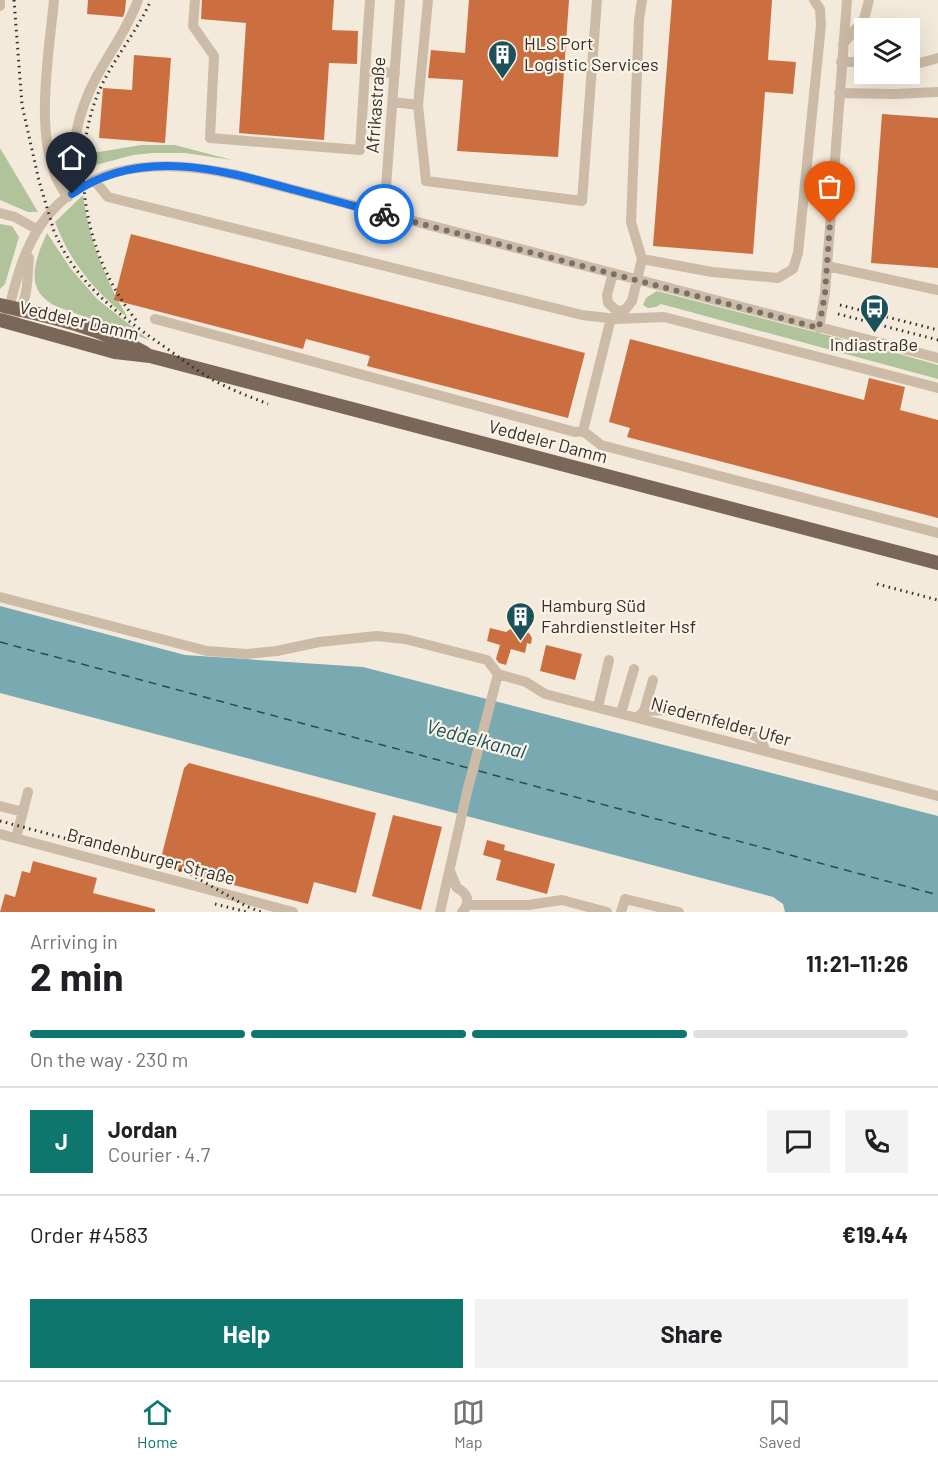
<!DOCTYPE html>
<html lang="en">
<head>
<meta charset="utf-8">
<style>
	:root { --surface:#fff; --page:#f2f2f2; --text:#202124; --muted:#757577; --line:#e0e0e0; --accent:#0f766e }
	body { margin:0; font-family:Barlow,sans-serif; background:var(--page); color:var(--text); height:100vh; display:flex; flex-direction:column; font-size:22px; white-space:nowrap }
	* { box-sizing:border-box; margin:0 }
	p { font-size:20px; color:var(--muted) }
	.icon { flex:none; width:33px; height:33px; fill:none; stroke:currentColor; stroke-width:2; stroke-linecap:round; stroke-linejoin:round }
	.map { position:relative; height:912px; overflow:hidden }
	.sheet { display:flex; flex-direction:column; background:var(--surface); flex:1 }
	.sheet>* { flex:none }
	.fabs { position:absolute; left:854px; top:18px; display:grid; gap:12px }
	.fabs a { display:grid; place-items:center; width:66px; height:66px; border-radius:0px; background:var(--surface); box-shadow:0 6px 24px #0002; font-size:30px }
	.pin { position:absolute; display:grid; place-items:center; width:51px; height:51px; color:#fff; margin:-62px -26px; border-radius:50% 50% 50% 0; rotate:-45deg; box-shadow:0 0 6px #0007 }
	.pin .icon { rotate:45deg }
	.courier { position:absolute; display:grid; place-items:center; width:60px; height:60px; margin:-30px; border:4px solid #1a73e8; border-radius:50%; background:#fff; color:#222; box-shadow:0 2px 8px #0007 }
	.headline em { font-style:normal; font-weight:700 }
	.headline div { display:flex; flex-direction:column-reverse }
	.headline { display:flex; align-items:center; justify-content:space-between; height:102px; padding:0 30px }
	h1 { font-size:39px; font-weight:700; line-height:45px }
	.bar { display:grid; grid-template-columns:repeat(4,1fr); gap:9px 6px; align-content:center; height:72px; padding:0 30px }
	.bar i { height:8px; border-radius:4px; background:var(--line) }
	.bar .selected { background:var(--accent) }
	.bar p { grid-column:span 4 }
	.line { display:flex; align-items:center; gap:15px; padding:0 30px; border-top:2px solid var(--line) }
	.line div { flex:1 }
	.round { display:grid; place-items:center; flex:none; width:63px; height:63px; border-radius:0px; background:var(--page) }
	.action { display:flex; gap:12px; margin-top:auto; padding:12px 30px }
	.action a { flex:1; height:69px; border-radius:0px; background:var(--accent); color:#fff; font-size:24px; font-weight:700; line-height:69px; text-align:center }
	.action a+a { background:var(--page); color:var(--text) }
	.dock { display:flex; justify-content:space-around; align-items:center; height:84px; border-top:2px solid var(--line); background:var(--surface); font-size:16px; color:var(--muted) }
	.dock a { display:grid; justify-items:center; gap:3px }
	.dock .selected { color:var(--accent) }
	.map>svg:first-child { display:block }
</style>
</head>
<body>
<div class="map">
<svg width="938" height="912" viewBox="0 0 938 912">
	<rect width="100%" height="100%" fill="#f3eadb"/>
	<path fill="#b1c39a" d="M 141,145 L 175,145 L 232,160 L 185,153 L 153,153 L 133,155 L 96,165 L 87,174 L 87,154 Z
		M 0,148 L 38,212 L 28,212 L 0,200 Z
		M 83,195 C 89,240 105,279 128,318 C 94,290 71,264 55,222 Z
		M 0,224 L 12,226 L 19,237 L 5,284 L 0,289 Z
		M 47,233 L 71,269 L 97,299 L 149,340 L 58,307 C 23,291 34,262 47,233 Z
		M 657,291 L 842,339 L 843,343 L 880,351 L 882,349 L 938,365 L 938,379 L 661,304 L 656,307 L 648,308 L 643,305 L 646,298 Z"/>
	<path fill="#79aab1" d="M 0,606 L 185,655 L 363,667 L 938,816 L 938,912 L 785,912 L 783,904 L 773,897 L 0,693 Z"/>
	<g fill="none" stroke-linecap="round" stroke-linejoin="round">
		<path stroke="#1b515b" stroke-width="1.5" stroke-dasharray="8 6" stroke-linecap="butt" d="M 0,642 L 468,768
			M 479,771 L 938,895"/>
	</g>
	<path fill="#cb6f41" d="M 88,0 L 126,0 L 125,11 L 123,17 L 87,14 Z
		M 202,0 L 334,0 L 332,30 L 358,31 L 357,64 L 329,63 L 324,140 L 239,133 L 246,23 L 201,19 Z
		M 469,0 L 569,0 L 558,157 L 457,151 L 463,80 L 428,78 L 431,50 L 465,53 Z
		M 672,0 L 772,0 L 768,60 L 796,62 L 793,94 L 765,92 L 753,254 L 653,246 Z
		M 134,55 L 171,58 L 165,143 L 99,138 L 103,88 L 132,90 Z
		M 882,114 L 938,118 L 938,268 L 871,263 Z
		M 131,234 L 585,353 L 568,418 L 367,366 L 370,356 L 306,339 L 303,349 L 114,300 Z
		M 630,339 L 864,400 L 869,378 L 905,387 L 900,410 L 938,420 L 938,518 L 627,437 L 630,428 L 609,422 Z
		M 490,628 L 506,632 L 512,628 L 529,633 L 532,638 L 531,644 L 527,643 L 525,653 L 511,649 L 506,665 L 499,663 L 496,659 L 500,645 L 487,641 Z
		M 546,645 L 582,654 L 575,680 L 540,671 Z
		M 189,763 L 376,813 L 356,893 L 314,882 L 308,904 L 159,866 L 184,768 Z
		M 393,815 L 442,827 L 421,910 L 372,896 Z
		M 487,840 L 505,845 L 504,850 L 555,864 L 547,894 L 496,880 L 501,860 L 483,855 Z
		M 33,861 L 97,878 L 93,893 L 155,909 L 155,912 L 0,912 L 5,894 L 15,897 L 22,871 L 30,873 Z"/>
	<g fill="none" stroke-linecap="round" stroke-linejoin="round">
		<path stroke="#ccbba6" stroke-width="10" d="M 54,0 C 49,55 30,152 68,197
			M 195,0 L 193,26 L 214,56 L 210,138 L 360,150 L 365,71
			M 370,0 L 365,71 L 395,73
			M 428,0 L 418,105 L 426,181 L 582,201 L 597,0
			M 0,6 L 0,0
			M 843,44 L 864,19 L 869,0
			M 841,62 L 864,62
			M 909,64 L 920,63 L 938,58
			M 839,93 L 895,94 L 938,92
			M 393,102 L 418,105
			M 94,180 L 108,197 L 582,315 L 616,319 L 664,317 L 938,388
			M 76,191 C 68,153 78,111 96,78 C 110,52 128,28 138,0
			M 0,213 L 15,217 L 38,230
			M 380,213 L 386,187 L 400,0
			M 642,259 L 712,272 L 778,278 L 793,269 L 798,253 L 821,25 L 820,9 L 814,0
			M 827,266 L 938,290
			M 613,273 L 607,295 L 608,303 L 617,311 L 625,310 L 632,301 L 642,259 L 631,222 L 639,20 L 642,0
			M 8,313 C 15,283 23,252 40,226 C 85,159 166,159 237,175 L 938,358
			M 16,315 C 29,300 27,277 29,258
			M 155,319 L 575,432 L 583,431 L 611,318
			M 819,328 L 825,293 L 847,0
			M 583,431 L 601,445 L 938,533
			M 0,597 L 207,651 L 247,654 L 277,651 L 319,642 L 377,636 L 405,639 L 487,660 L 498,674
			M 498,674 L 526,682 L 545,694 L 938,796
			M 598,707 L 609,660
			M 644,711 L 669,710 L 693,714 L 742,729 L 760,739 L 766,751
			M 621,713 L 634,669
			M 639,716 L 644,711 L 653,680
			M 0,806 L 23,812
			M 0,834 L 293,912
			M 16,838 L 28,792
			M 450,871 L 457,888 C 468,893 471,903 462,912
			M 468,905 L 528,905 L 562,900 L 607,912
			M 440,912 L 467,792 L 498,674
			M 621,912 L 625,899 L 679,912"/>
		<path stroke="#7a6758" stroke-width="14" d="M 0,305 C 50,316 101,328 145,353
			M 0,320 L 115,352 L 150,356 L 938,563"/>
		<path stroke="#372e28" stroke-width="3" stroke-dasharray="1.5 4.5" stroke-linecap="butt" d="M 14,0 L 22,105 L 39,181 L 54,231 C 75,281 114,311 156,341 C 177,355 196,371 217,382 C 234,391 251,397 268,404
			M 840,305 L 938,330
			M 838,314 L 938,340
			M 136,320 C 87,259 68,170 97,96 C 111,61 136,34 151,0
			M 877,584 L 938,600
			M 0,821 L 162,864 L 190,874 L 246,906 L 261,912
			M 215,904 L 247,912"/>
	</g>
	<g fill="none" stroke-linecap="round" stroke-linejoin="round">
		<path stroke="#797067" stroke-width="6" stroke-dasharray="0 10.8" d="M 384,214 L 819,328 L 825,293 L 830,223"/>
		<path stroke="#1a73e8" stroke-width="8" d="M 72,194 C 139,147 219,169 291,189 C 322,197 353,206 384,214"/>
	</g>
	<defs>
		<symbol id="building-pin" viewBox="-11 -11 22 30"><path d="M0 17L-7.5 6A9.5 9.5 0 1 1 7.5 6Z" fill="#1b515b" stroke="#faf3e8"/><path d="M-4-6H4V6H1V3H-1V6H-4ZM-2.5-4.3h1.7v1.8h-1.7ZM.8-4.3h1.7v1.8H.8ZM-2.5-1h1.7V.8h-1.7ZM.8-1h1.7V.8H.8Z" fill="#fff"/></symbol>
		<symbol id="bus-pin" viewBox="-11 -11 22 30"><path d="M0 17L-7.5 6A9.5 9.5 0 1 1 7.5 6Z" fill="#1b515b" stroke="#faf3e8"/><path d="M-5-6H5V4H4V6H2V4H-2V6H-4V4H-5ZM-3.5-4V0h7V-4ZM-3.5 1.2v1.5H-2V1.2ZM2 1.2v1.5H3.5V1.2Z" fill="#fff"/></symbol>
	</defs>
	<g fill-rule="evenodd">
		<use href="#building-pin" x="486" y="38" width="33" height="45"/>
		<use href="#bus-pin" x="858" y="292" width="33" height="45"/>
		<use href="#building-pin" x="504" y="600" width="33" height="45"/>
	</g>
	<g text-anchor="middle" stroke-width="4.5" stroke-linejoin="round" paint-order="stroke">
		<g font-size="18" fill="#372e28" stroke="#faf3e8" text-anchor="start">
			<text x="524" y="50">HLS Port<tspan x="524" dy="21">Logistic Services</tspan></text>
			<text x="874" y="351" text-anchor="middle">Indiastraße</text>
			<text x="541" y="612">Hamburg Süd<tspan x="541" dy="21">Fahrdienstleiter Hsf</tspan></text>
		</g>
		<g font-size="18" fill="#372e28" stroke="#faf3e8">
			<text transform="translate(376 105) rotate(-86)" y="6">Afrikastraße</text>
			<text transform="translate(79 321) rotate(13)" y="6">Veddeler Damm</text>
			<text transform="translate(548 442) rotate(15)" y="6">Veddeler Damm</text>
			<text transform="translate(721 722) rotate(15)" y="6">Niedernfelder Ufer</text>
			<text transform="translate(151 857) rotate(15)" y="6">Brandenburger Straße</text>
		</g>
		<g font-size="20" font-style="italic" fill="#1b515b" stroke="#faf3e8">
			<text transform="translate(476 739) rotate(15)" y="7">Veddelkanal</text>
		</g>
	</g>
</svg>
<div class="fabs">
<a><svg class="icon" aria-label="layers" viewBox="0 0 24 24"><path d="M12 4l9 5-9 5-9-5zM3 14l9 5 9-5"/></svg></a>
</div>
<div class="pin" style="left:830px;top:223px;background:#ea580c"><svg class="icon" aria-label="bag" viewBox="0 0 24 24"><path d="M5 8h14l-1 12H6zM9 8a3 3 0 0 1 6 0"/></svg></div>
<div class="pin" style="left:72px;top:194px;background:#1f2937"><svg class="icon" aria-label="home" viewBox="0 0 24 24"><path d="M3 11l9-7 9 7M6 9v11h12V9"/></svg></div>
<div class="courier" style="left:384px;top:214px"><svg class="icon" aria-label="bike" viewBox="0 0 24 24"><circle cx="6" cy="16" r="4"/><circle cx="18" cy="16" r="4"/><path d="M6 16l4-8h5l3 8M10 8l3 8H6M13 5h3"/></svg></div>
</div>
<section class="sheet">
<div class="headline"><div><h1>2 min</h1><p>Arriving in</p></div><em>11:21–11:26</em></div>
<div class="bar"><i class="selected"></i><i class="selected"></i><i class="selected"></i><i></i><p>On the way · 230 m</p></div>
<div class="line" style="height:108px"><b class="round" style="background:var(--accent);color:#fff">J</b><div><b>Jordan</b><p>Courier · 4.7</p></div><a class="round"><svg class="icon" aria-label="chat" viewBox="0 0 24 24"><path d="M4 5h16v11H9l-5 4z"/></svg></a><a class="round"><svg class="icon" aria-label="phone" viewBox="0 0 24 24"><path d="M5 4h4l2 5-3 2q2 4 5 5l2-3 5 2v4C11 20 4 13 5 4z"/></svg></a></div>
<div class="line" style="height:78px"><div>Order #4583</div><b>€19.44</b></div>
<div class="action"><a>Help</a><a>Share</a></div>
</section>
<nav class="dock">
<a class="selected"><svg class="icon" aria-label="home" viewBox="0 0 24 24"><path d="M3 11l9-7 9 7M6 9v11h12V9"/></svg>Home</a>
<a><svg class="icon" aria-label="map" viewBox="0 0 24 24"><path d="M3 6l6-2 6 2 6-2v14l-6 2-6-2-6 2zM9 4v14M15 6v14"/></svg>Map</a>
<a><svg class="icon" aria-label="saved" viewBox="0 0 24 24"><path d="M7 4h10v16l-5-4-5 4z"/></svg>Saved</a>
</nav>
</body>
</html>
